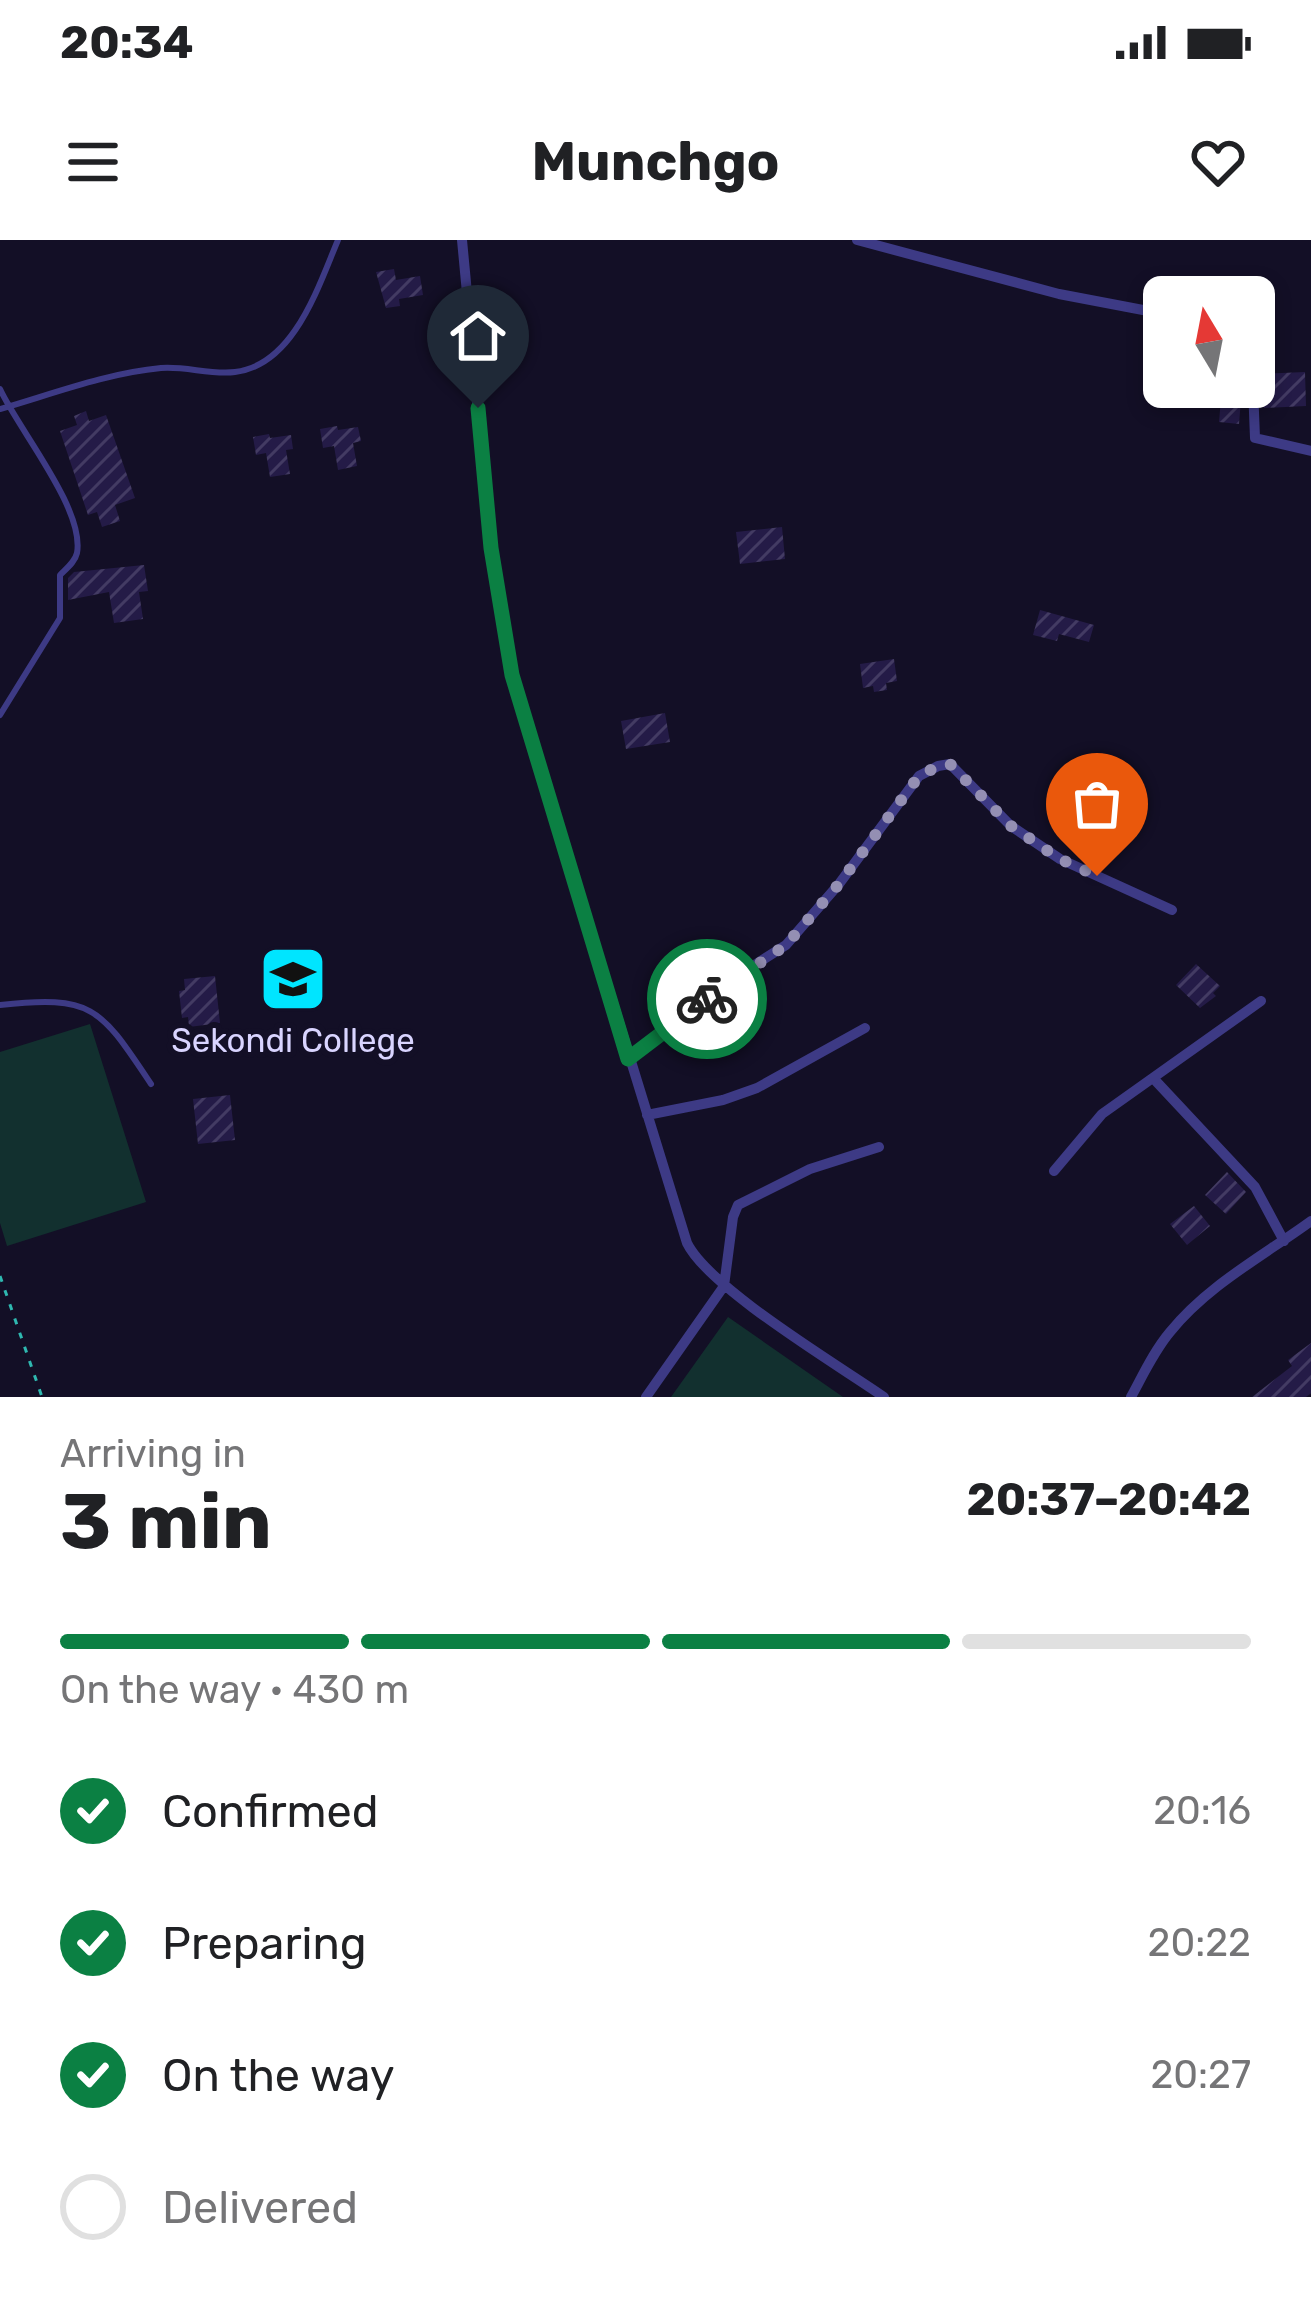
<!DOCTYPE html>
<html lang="en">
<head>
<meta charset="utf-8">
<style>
	:root { --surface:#fff; --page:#f2f2f2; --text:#202124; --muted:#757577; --line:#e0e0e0; --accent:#0b8043 }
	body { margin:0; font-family:Rubik,sans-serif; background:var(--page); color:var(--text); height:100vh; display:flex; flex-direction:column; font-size:45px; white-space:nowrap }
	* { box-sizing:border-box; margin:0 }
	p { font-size:39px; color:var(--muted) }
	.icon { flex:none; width:66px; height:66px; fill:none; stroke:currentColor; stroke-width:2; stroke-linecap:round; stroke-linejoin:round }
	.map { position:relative; height:1157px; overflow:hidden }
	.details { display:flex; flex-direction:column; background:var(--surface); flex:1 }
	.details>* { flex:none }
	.needle { width:78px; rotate:350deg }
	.fabs { position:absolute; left:1143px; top:36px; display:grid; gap:24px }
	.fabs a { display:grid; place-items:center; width:132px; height:132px; border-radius:18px; background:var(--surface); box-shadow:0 6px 18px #0003; font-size:60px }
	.pin { position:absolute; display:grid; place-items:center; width:102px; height:102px; color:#fff; margin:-123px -51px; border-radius:50% 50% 50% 0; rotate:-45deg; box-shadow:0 0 12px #0007 }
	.pin .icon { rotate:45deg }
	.courier { position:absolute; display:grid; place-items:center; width:120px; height:120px; margin:-60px; border:9px solid #0b8043; border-radius:50%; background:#fff; color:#222; box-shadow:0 3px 15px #0007 }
	.summary em { font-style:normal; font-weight:700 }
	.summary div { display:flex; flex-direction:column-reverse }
	.summary { display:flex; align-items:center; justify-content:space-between; height:204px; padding:0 60px }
	h1 { font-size:78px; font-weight:700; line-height:90px }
	.bar { display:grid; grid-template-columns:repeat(4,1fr); gap:18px 12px; align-content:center; height:144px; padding:0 60px }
	.bar i { height:15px; border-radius:9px; background:var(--line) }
	.bar .current { background:var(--accent) }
	.bar p { grid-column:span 4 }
	ol { padding:0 60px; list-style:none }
	li { display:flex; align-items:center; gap:36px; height:132px }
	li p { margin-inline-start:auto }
	li .icon { padding:12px; border-radius:50%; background:var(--accent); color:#fff; stroke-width:4 }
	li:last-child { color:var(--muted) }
	li i { width:66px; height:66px; border:6px solid var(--line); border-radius:50% }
	.status { display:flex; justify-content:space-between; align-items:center; height:84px; padding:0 60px; background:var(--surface); direction:ltr }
	.status svg { height:33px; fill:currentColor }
	header { display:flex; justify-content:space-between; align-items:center; height:156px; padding:0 60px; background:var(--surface); font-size:54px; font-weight:700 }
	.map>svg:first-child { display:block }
</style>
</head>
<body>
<div class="status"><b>20:34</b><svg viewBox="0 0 49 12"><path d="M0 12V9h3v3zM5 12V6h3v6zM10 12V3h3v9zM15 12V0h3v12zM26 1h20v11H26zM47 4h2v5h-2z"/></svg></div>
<header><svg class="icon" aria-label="menu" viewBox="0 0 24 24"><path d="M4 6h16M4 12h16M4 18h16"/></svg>Munchgo<svg class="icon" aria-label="heart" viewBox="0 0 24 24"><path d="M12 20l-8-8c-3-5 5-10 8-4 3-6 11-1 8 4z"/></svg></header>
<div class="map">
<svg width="1311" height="1157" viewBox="0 0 1311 1157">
	<defs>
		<pattern id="building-hatch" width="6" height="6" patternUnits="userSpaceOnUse" patternTransform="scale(3)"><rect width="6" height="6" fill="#241b47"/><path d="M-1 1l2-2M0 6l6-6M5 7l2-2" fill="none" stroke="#433b63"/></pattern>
	</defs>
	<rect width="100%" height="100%" fill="#130f26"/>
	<path fill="#12302f" d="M 90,784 L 146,962 L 7,1006 L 0,983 L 0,812 Z
		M 728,1077 L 843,1157 L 671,1157 Z"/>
	<path fill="url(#building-hatch)" d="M 394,29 L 396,40 L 420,36 L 423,55 L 399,59 L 400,66 L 386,68 L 376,32 Z
		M 1305,132 L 1306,166 L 1264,168 L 1261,134 Z
		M 1222,147 L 1242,147 L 1239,184 L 1219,182 Z
		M 86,171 L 89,181 L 106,175 L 135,258 L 115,265 L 120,281 L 102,287 L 97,272 L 88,275 L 60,191 L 77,185 L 74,176 Z
		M 337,186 L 338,190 L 358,187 L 361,201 L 353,203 L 357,226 L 338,230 L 334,206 L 323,208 L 320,189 Z
		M 269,194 L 270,198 L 291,195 L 293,209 L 286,210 L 290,234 L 270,237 L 266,213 L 256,215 L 253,197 Z
		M 782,287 L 785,319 L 740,324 L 736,292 Z
		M 144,325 L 148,351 L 139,352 L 143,379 L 114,383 L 109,352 L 68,360 L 68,338 L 74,332 Z
		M 1040,370 L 1094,385 L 1089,402 L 1059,394 L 1057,401 L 1033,395 Z
		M 894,419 L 897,441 L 886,443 L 887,450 L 874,452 L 873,446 L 863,448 L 860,424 Z
		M 665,473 L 670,502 L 626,509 L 621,481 Z
		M 1196,724 L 1220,746 L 1213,753 L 1216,756 L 1200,768 L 1176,745 Z
		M 215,736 L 220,783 L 189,787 L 188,777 L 182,778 L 179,751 L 185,750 L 184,739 Z
		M 230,855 L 235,900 L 198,904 L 193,859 Z
		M 1227,932 L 1246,952 L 1226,974 L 1205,955 Z
		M 1194,966 L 1210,986 L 1187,1005 L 1170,984 Z
		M 1311,1103 L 1311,1153 L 1306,1157 L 1252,1157 L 1292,1126 L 1288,1120 Z"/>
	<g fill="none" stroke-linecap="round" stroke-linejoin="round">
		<path stroke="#2fb8b0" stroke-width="3" stroke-dasharray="6 9" stroke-linecap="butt" d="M 0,1036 L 42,1157"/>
		<path stroke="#3d3a85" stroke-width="6" d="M 0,149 C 18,189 85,269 77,313 C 75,322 67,328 60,335 L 60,378 L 0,475
			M 0,169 C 52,154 107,133 161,128 C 186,126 210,135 235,132 C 294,125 318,47 338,0
			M 0,765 C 94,755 100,768 151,844"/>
		<path stroke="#3d3a85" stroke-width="10" d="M 462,0 L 491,308 L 512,435 L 687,1003 C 709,1048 838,1125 884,1157
			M 857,0 L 1059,54 L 1164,74
			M 1253,147 L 1255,198 L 1311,211
			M 628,819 L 731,740 L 786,705 L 839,644 L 919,536 L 938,526 L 950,524 L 1011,586 L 1060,619 L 1172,670
			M 1153,838 L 1255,947 L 1284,1001
			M 647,875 L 723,860 L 757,848 L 865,788
			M 1054,931 L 1102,874 L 1261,761
			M 646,1157 L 724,1046 L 733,977 L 738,965 L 810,929 L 879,907
			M 1131,1157 C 1143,1135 1154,1111 1170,1092 C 1208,1045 1263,1016 1311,981"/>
	</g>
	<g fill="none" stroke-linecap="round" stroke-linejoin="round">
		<path stroke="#948fb3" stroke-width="12" stroke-dasharray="0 21.6" d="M 707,759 L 786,705 L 839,644 L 919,536 L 938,526 L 950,524 L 1011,586 L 1060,619 L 1097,636"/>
		<path stroke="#0b8043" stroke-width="15" d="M 478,168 L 491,308 L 512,435 L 628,819 L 707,759"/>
	</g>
	<defs>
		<symbol id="school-square" viewBox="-11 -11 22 22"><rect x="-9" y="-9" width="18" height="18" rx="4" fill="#00e5ff" stroke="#130f26"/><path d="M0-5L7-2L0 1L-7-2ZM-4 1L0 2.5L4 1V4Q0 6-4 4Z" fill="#111"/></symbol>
	</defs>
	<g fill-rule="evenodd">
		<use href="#school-square" x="255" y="701" width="76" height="76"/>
	</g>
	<g text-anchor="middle" stroke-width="12" stroke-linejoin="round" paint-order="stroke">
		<g font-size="33" fill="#d9d4ff" stroke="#130f26">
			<text x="293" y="812">Sekondi College</text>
		</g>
	</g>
</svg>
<div class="fabs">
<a><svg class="needle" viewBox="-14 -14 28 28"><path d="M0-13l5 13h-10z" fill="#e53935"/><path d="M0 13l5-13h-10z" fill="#757577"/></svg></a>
</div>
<div class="pin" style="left:1097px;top:636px;background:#ea580c"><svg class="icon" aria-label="bag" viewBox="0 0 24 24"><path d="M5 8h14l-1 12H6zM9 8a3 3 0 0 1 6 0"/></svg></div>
<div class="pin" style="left:478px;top:168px;background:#1f2937"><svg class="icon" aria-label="home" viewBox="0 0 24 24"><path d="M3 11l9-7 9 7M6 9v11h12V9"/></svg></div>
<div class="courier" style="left:707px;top:759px"><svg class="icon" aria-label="bike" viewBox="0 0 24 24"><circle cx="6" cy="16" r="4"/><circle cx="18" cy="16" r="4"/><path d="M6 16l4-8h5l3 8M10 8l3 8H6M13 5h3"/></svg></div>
</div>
<section class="details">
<div class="summary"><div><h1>3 min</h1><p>Arriving in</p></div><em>20:37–20:42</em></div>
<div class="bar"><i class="current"></i><i class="current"></i><i class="current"></i><i></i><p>On the way · 430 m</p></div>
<ol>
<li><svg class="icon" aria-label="check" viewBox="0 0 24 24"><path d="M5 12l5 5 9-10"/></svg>Confirmed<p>20:16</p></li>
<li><svg class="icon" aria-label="check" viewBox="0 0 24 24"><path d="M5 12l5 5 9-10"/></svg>Preparing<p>20:22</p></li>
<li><svg class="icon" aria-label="check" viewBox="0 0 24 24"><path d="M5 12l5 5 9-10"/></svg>On the way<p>20:27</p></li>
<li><i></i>Delivered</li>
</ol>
</section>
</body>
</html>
